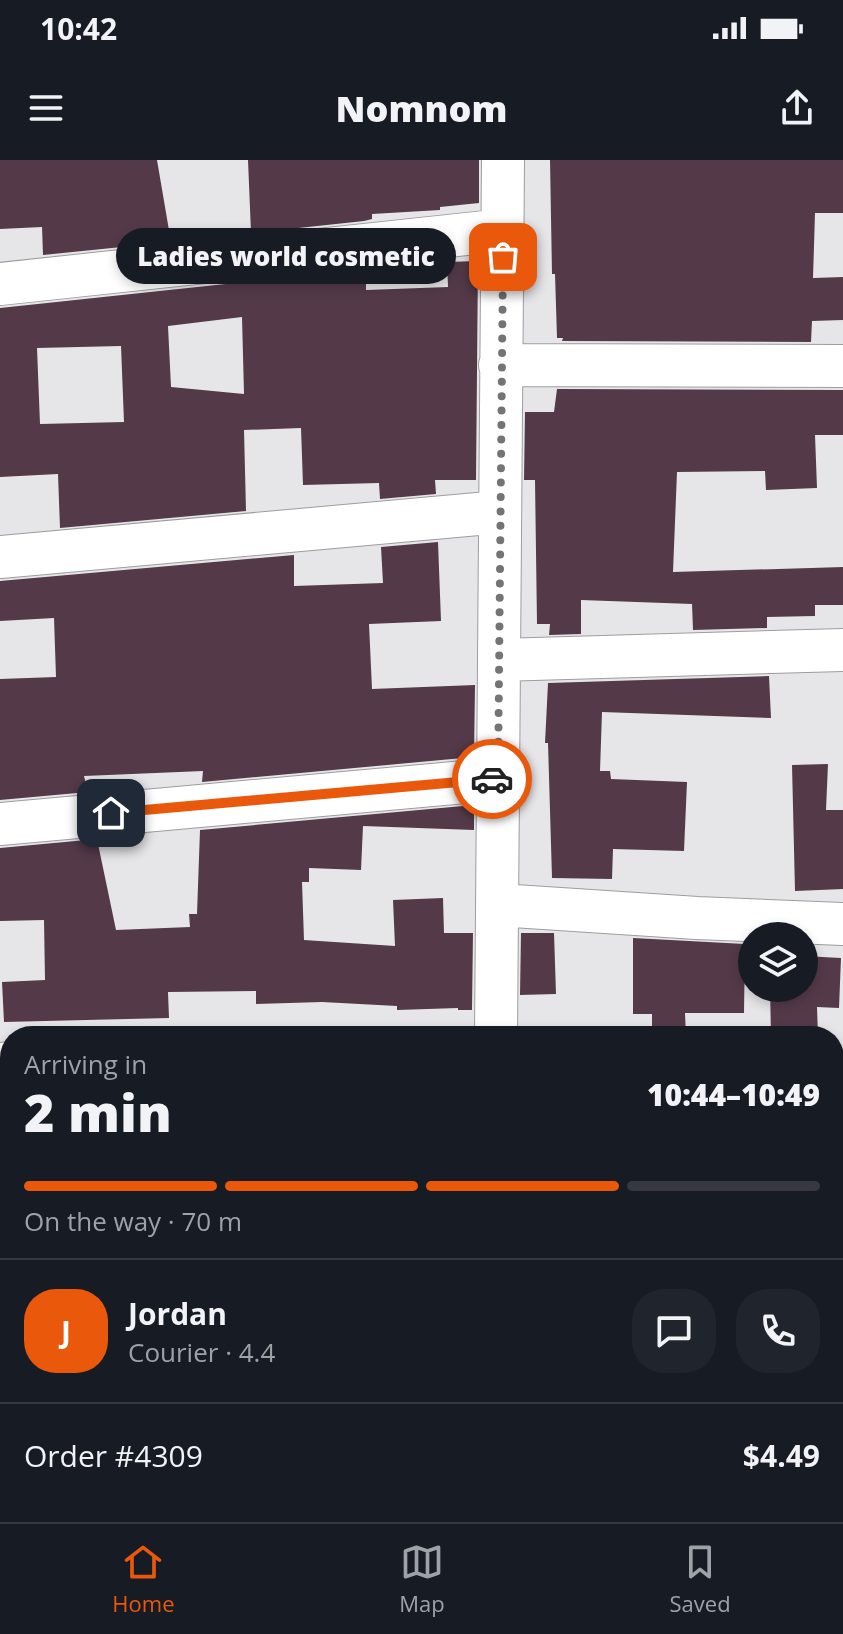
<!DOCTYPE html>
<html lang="en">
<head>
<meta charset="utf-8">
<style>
	:root { --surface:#171b24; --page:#20242c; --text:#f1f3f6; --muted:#9ea1a6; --line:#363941; --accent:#ea580c }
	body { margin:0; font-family:"Open Sans",sans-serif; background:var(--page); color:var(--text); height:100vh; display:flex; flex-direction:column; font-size:30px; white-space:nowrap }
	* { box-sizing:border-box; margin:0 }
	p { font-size:26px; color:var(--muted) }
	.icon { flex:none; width:44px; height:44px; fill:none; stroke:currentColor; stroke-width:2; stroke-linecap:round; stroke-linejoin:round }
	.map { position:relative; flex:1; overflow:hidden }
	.drawer { position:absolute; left:0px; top:866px; width:844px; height:496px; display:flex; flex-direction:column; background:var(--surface); border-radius:32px 32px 0 0; box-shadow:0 4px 12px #0003 }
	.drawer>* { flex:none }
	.controls { position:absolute; left:738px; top:762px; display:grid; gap:16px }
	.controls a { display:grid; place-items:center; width:80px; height:80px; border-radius:50%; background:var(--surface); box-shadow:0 4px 12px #0003; font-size:40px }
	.pin { position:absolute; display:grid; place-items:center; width:68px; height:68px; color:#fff; margin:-34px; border-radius:16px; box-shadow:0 4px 12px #0006 }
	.courier { position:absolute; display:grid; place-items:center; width:80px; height:80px; margin:-40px; border:6px solid #ea580c; border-radius:50%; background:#fff; color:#222; box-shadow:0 2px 10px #0007 }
	.bubble { position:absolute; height:56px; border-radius:28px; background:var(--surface); box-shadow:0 4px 12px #0003; font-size:26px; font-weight:800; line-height:56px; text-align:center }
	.summary em { font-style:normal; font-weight:800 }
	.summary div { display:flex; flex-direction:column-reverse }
	.summary { display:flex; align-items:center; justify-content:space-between; height:136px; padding:0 24px }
	h1 { font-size:52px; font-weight:800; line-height:60px }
	.bar { display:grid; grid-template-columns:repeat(4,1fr); gap:12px 8px; align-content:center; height:96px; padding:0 24px }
	.bar i { height:10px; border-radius:6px; background:var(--line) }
	.bar .on { background:var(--accent) }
	.bar p { grid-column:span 4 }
	.line { display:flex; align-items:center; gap:20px; padding:0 24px; border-top:2px solid var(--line) }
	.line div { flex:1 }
	.round { display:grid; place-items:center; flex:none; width:84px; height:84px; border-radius:32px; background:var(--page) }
	.status { display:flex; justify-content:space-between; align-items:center; height:56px; padding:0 40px; background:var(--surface); direction:ltr }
	.status svg { height:22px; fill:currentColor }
	header { display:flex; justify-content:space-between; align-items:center; height:104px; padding:0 24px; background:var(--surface); font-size:36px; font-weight:800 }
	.tabs { display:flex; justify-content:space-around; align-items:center; height:112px; border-top:2px solid var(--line); background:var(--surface); font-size:22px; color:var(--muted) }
	.tabs a { display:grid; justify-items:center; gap:4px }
	.tabs .on { color:var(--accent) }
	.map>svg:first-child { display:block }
</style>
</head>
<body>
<div class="status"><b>10:42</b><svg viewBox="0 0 49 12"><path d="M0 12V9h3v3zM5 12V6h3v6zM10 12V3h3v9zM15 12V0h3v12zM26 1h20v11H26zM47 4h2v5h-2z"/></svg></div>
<header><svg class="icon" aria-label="menu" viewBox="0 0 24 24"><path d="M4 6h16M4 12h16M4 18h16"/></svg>Nomnom<svg class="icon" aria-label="share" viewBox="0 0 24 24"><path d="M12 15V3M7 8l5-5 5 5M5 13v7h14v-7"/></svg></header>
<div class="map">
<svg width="843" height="1362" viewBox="0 0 843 1362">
	<rect width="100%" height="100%" fill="#e6e6e9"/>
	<path fill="#543a49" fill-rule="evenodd" d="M 0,0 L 157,0 L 171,82 L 43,95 L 42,67 L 0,69 Z
		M 248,0 L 479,0 L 479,43 L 440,47 L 440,50 L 372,54 L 372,59 L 364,61 L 251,73 Z
		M 550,0 L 843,0 L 843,53 L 815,53 L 813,118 L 843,117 L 843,160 L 812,161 L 811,182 L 562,181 L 563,178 L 557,178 L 555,114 L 552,114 Z
		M 478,101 L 476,320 L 435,320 L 436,334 L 380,339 L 379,323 L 303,325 L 301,268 L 244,270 L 246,351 L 60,368 L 58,314 L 0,317 L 0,148 L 366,109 L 366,130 L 448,127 L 447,102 ZM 242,157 L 244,234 L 171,227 L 168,166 ZM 121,186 L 124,262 L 40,264 L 37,188 Z
		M 557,229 L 843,230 L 843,275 L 815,275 L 817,328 L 766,330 L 765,311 L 677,312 L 673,412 L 843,407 L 843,445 L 815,445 L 815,456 L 767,457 L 767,468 L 693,470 L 692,444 L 581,440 L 581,474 L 549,475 L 550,464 L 537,464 L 535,320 L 524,320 L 525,252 L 554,252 Z
		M 438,382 L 441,461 L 369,464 L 372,529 L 475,525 L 474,597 L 202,622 L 203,611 L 84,616 L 88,632 L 0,640 L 0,519 L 56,517 L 54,458 L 0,461 L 0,421 L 294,395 L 294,426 L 383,423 L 381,387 Z
		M 769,516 L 771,558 L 602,552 L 600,611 L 610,611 L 611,619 L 687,622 L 684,691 L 613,689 L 612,719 L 552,718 L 548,583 L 545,583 L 548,523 Z
		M 828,604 L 826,650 L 843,650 L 843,729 L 795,731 L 792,605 Z
		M 474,645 L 474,670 L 363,666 L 361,710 L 309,708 L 309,722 L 302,722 L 304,780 L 395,786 L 393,740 L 443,738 L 444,773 L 473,773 L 472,850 L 458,850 L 458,848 L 397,850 L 397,846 L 322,842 L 256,844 L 256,831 L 168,832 L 169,858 L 4,862 L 2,822 L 45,820 L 44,760 L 0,761 L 0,688 L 97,679 L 116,770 L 190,767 L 189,754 L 197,754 L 200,670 Z
		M 521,773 L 554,773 L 556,834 L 520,835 Z
		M 633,778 L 745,784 L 744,853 L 685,853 L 686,876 L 652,876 L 652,854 L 633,854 Z
		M 804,796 L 841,798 L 839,848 L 817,847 L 818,876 L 771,876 L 770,828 L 804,828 Z"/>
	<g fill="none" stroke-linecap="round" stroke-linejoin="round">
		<defs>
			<path id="street" d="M 0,124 L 504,70
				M 500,205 L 843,206
				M 0,397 L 500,352
				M 500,500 L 843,490
				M 0,664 L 498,619
				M 498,745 L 697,758 L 843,764
				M 496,876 L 503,0
				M 0,904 L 10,903
				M 834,1039 L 843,1039
				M 0,1139 L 10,1138
				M 834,1289 L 843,1290
				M 221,1362 L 299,1352
				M 482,1362 L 483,1352"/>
		</defs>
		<use href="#street" stroke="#9d9d9f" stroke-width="44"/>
		<use href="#street" stroke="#fff" stroke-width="42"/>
	</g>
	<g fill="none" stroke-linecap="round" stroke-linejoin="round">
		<path stroke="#747475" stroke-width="8" stroke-dasharray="0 14.4" d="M 492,619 L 498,619 L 503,97"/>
		<path stroke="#ea580c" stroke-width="10" d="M 111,653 L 492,619"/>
	</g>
</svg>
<div class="controls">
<a><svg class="icon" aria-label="layers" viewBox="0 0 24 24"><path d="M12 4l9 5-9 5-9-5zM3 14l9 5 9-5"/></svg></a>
</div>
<div class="pin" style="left:503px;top:97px;background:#ea580c"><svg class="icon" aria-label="bag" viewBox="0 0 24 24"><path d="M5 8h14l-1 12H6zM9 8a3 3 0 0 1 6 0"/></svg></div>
<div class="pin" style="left:111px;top:653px;background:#1f2937"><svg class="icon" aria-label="home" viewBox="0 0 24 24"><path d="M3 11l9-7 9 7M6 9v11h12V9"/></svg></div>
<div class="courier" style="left:492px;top:619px"><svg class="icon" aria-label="car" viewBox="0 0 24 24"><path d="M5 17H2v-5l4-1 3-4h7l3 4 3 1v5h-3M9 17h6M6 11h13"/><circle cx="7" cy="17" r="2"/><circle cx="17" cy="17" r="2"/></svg></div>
<div class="bubble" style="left:116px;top:68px;width:340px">Ladies world cosmetic</div>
<section class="drawer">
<div class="summary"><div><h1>2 min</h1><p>Arriving in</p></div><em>10:44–10:49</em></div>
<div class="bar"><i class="on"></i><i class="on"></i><i class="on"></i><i></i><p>On the way · 70 m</p></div>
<div class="line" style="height:144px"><b class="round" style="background:var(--accent);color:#fff">J</b><div><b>Jordan</b><p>Courier · 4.4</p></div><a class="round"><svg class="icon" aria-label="chat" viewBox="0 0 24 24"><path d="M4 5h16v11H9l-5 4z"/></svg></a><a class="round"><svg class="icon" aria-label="phone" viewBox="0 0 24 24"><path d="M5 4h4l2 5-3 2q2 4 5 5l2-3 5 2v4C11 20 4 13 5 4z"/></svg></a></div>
<div class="line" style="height:104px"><div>Order #4309</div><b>$4.49</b></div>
</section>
</div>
<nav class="tabs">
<a class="on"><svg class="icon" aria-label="home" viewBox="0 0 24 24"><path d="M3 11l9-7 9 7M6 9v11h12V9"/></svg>Home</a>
<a><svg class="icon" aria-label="map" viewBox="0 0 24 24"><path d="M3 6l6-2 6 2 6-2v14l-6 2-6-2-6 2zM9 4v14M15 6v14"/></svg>Map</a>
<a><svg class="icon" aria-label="saved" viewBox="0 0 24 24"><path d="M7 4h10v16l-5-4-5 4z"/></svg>Saved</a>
</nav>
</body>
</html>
